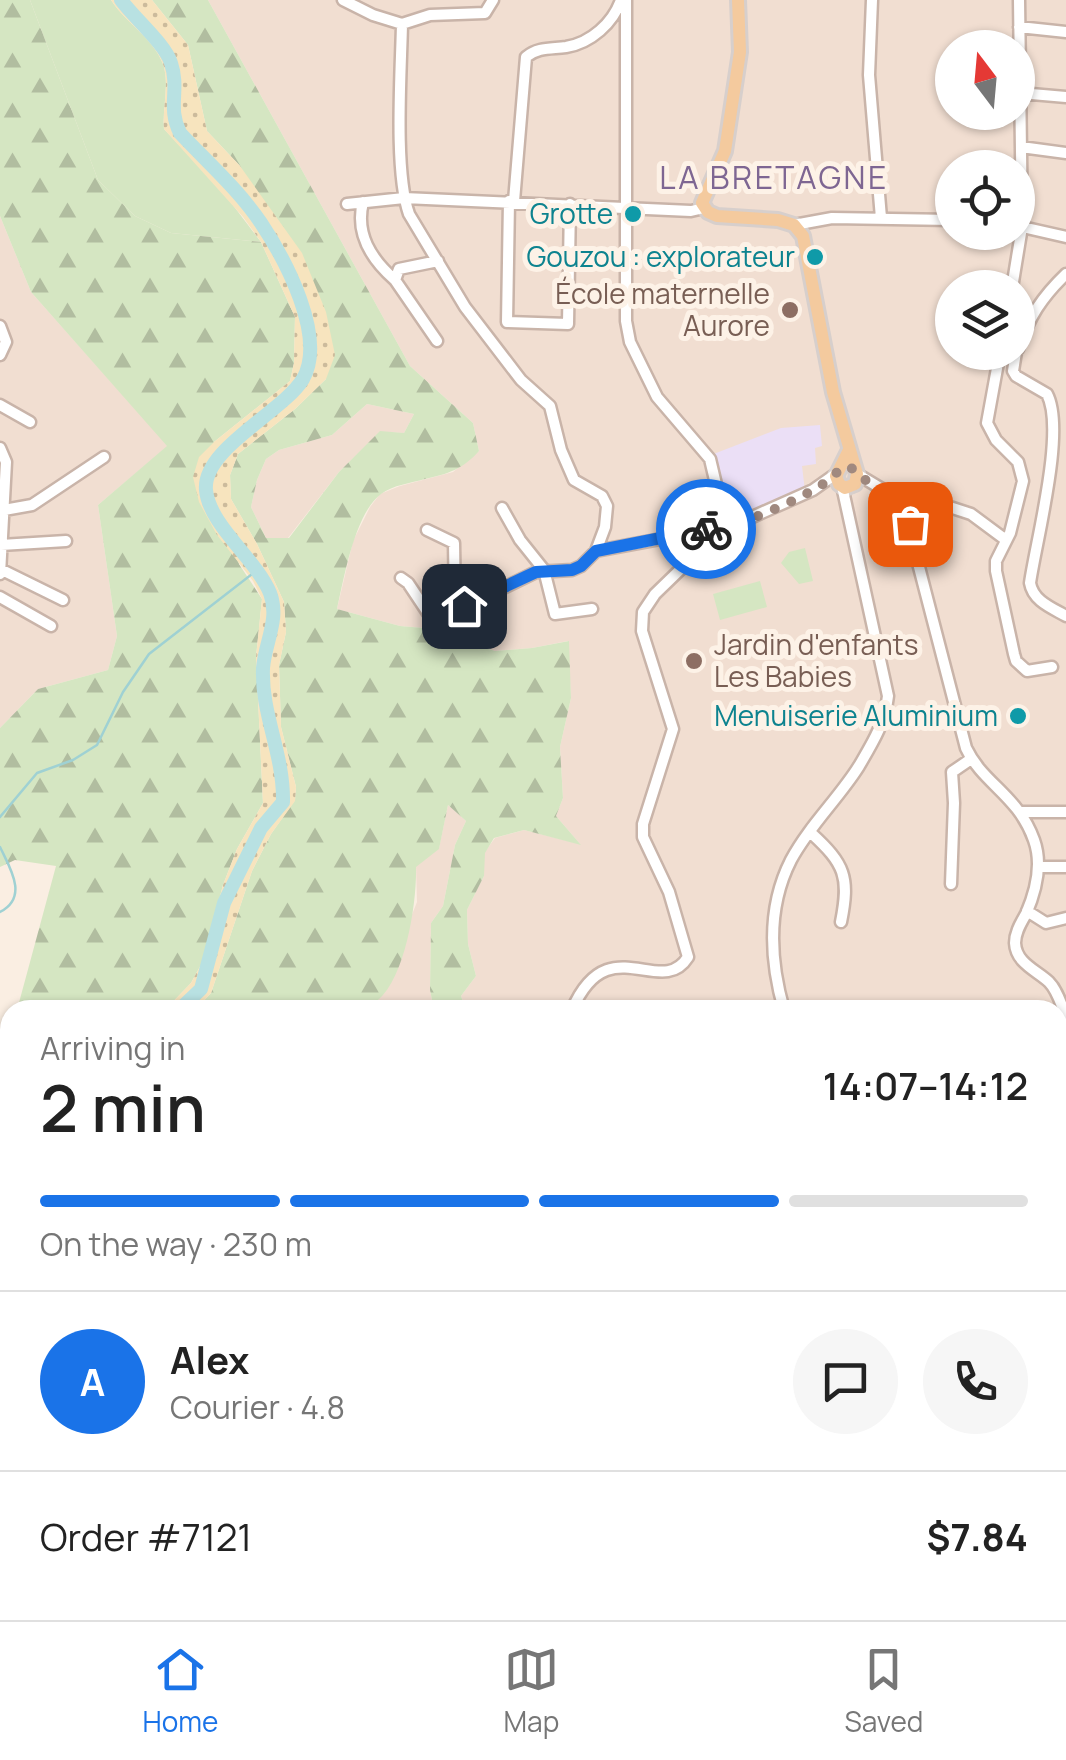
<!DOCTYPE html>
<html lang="en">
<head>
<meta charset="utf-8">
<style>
	:root { --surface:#fff; --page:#f6f6f6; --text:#222; --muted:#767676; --line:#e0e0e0; --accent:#1a73e8 }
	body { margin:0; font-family:Manrope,sans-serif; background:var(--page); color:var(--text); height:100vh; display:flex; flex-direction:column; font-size:38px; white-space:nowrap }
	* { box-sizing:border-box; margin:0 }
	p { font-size:32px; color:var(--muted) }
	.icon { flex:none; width:55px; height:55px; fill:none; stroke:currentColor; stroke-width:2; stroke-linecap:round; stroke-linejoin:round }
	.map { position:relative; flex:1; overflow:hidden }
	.sheet { position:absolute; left:0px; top:1000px; width:1068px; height:620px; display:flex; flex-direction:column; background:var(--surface); border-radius:30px 30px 0 0; box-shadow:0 2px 8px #0004 }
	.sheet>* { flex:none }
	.needle { width:65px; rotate:344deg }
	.tools { position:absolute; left:935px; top:30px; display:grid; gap:20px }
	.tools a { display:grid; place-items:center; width:100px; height:100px; border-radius:50%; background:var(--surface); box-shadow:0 2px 8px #0004; font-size:50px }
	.pin { position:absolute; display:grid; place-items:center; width:85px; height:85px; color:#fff; margin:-42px; border-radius:20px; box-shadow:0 5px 15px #0006 }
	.courier { position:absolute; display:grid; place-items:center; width:100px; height:100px; margin:-50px; border:8px solid #1a73e8; border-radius:50%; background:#fff; color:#222; box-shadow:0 2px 12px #0007 }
	.headline em { font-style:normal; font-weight:600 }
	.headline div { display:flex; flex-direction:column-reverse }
	.headline { display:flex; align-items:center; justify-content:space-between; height:170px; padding:0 40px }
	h1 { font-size:65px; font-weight:600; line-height:75px }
	.bar { display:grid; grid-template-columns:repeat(4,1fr); gap:15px 10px; align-content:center; height:120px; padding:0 40px }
	.bar i { height:12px; border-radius:8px; background:var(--line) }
	.bar .on { background:var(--accent) }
	.bar p { grid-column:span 4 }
	.line { display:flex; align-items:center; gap:25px; padding:0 40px; border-top:2px solid var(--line) }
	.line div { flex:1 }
	.round { display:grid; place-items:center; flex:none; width:105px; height:105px; border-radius:52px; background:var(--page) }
	.menu { display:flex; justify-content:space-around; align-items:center; height:140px; border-top:2px solid var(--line); background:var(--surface); font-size:28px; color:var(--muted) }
	.menu a { display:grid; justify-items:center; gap:5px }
	.menu .on { color:var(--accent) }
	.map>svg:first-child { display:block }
</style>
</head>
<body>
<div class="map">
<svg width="1066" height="1620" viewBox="0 0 1066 1620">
	<defs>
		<pattern id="forest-firs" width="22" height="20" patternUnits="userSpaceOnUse" patternTransform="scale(2.5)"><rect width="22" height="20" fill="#d5e6c2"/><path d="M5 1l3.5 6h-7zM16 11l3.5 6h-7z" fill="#b1bda0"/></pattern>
		<pattern id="sand-dots" width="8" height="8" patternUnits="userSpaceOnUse" patternTransform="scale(2.5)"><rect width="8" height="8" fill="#f7e4be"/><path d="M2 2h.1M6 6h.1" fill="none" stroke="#ccbb9c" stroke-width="1.8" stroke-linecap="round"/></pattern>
	</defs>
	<rect width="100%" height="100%" fill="#faeee2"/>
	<path fill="#f1ded1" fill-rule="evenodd" d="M 208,0 L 1066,0 L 1066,1620 L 260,1620 L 255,1610 L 1058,1610 L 1058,1010 L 526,1010 L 489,1003 L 480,1010 L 466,1010 L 461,996 L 476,976 L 468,944 L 467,910 L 484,876 L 484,853 L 495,838 L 524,830 L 580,844 L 556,816 L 563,798 L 560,747 L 571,698 L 568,641 L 532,648 L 495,651 L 424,628 L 400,626 L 337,609 L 353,541 L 370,507 L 380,494 L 400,486 L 453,472 L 479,451 L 473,423 L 410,366 ZM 952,48 L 1018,48 L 1018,112 L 952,112 ZM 952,168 L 1018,168 L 1018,232 L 952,232 ZM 952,288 L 1018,288 L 1018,352 L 952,352 Z
		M 0,216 L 31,292 L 168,446 L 98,505 L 117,636 L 108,670 L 38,689 L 0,728 Z
		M 367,404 L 414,414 L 404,433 L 380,432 L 339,472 L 288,538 L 266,538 L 251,507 L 257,480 L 266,459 L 279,450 L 332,435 Z
		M 448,805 L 466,821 L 455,845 L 443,906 L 431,923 L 430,990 L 434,1010 L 357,1010 L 378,1000 L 417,902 L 416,866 L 439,848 Z"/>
	<path fill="#ebdff6" d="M 820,425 L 822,446 L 815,448 L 816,464 L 802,466 L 805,491 L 790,493 L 790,497 L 727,521 L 721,518 L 717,462 L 711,455 L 781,428 Z
		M 1058,1110 L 1066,1110 L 1066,1189 L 1058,1202 Z"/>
	<path fill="#d5e6c2" d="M 30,0 L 111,0 C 125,22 154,39 163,64 C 170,84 162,108 164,129 L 223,192 L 261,242 L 171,233 L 135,216 L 98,180 Z
		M 805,548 L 813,581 L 799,584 L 781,563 L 789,552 Z
		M 760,581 L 767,607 L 720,620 L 713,594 Z"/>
	<path fill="url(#forest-firs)" fill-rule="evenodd" d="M 0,0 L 30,0 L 98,180 L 135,216 L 171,233 L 261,242 L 295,317 L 294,363 L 290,381 L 214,442 L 239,564 L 262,599 L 256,657 L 263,803 L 237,849 L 223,885 L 203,961 L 191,983 L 165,1010 L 17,1010 L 56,866 L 15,860 L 0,867 L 0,728 L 38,689 L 108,670 L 117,636 L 98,505 L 167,446 L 31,292 L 0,216 Z
		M 152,0 L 208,0 L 410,366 L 473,423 L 479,451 C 463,469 448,474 425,479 C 411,483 393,485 381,494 C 355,513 344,578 337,609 L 400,626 L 424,628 L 495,651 L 532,648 L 569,641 L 571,698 L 560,747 L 563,798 L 556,816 L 581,845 L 524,830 L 494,838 L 485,853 L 484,876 L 467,910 L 468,944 L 476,976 L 461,996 L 466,1010 L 434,1010 L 430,990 L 431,923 L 443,906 L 455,845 L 466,821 L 448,805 L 439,849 L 416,867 C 417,901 406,976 378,1000 C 373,1004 363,1007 357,1010 L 195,1010 L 211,993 L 252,871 L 271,834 L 295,800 L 296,787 L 281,727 L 279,665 L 286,632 L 284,602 L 257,544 L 231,499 L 230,475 L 238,454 L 295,409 L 326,379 L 240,166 L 207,131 L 188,45 ZM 367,404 L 414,414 L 404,433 L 380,431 L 339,472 L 289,538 L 266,538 L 251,507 L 257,480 L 266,459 L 279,450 L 332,435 Z
		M 10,1029 L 10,1610 L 255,1610 L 260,1620 L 8,1620 L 0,1599 L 0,1056 Z"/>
	<path fill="url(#sand-dots)" d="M 111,0 L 152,0 L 188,45 L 207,131 L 240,166 L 302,253 L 326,312 L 335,355 L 326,379 L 295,409 L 238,454 L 230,475 L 231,499 L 257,544 L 284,602 L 286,632 L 279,665 L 281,727 L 296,787 L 295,801 L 271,834 L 252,871 L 211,993 L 195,1010 L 165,1010 L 191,983 L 203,961 L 223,885 L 237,849 L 263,803 L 256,657 L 262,599 L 253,581 L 217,535 L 199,502 L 193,477 L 199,457 L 214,442 L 290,381 L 294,363 L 295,317 L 261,242 L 243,217 L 164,129 C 162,108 170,84 163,64 C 154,39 125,22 111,0 Z"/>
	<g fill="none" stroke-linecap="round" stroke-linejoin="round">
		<path stroke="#9fd1d3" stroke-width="2.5" d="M 0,817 L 37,773 L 73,760 L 97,745 L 123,692 L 149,654 L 256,571
			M 0,847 C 10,868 29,897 0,912
			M 89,1620 L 114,1610"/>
		<path stroke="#b8e1e2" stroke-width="14" d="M 121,0 C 134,18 165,44 171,63 C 180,90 167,107 180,133 C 207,162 239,190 261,223 C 285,259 327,337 303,379 C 283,412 202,449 206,490 C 209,525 256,559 270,593 C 280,619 265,642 263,668 C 261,714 284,754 283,802 L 261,828 L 224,903 L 201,989 L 179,1010
			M 157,1610 L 160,1620"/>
		<defs>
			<path id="minor" d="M 343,0 L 373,15 L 402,24 C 401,73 394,171 409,214 L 465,307 L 521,380 L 550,406 L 561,450 L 574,480 L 602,496 L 607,506 L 605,527 L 596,551
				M 626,0 L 626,321 L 630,342 L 657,397 L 710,459 L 719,497 L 720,528
				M 872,0 L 869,75 L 881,218
				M 402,24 L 430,15 L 485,13 L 493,0
				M 1019,27 L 1066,32
				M 1020,93 L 1066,97
				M 1021,147 L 1066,153
				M 509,201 L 507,322 L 568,324 L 570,204
				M 514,201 L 526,57 C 538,47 551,49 566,47 C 591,43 613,23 621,0
				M 363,202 C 355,234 371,259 395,280
				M 347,204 L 404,198 L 691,211 L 704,208
				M 794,225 L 832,218 L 952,220
				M 1018,226 L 1066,237
				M 1012,288 L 1022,227 L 1019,0
				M 0,326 L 6,342 L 0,355
				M 437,341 L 395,280 L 399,269 L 438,261
				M 1018,349 C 1029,317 1042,297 1066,274
				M 1000,352 L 987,423 L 996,440 L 1018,462 L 1023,481 L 1010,533 L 996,561 L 996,571 L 1014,654 L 1016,661 L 1027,671 L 1052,667
				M 1016,352 L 1013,371 L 1016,376 L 1047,394 C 1066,430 1036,541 1030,583 C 1033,601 1052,608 1066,616
				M 0,405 L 30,422
				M 0,448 L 6,462 L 0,574
				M 857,474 L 887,492 L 905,513 L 966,748 C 983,784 1018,795 1034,840 C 1043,865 1036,891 1026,914 C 1021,923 1015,932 1015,943 C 1016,963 1036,970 1049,982 C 1058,991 1061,1005 1066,1016
				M 888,493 L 919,497 L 971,514 L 1006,540
				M 502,508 L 520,540 L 544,570 L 555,614 L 592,609
				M 4,510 L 32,505 L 104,457
				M 427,530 L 454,543 L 455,606 L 481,599 L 536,572 L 572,570 L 581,566 L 596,551 L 720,528
				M 1,545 L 66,541
				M 0,569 L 63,600
				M 401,578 L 408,583 L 430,616 L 436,618 L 455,606
				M 0,597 L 51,626
				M 1021,812 L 1066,812
				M 811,833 C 845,864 850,877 841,922
				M 1038,867 L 1066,867
				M 951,884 L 954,803 L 952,772 L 971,759
				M 1027,911 L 1046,923 L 1066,918
				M 572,1010 C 608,926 661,1000 688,957 L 669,892 L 643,837 L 643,824 L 673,729 L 642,631 L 643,612 L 655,594 L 717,534 L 722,534 L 723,530 L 813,490 L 837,473
				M 784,1010 C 770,961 767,907 791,860 C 809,826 839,798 859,766 C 873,742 885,723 888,696 L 842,486
				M 1058,1208 L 1066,1197
				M 1058,1300 L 1066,1302
				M 1058,1339 L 1066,1339
				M 1058,1377 L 1066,1377
				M 1058,1478 L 1066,1481
				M 322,1610 L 337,1620
				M 533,1620 L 538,1610
				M 1033,1620 L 1040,1610"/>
			<path id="major" d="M 738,0 L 740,52 L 725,151 L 702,203 L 708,212 L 717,216 L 778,220 L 794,225 L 803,236 L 833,392 L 857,474 L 855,484 L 845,488 L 839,484 L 836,476 L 848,452"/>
		</defs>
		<use href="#minor" stroke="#c9b4a9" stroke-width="15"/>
		<use href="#major" stroke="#d7cfcc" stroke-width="18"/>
		<use href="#minor" stroke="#fff" stroke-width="10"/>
		<use href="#major" stroke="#f4ca9e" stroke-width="12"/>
	</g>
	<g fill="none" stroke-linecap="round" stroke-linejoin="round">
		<path stroke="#a0897f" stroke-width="10" stroke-dasharray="0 18" d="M 706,529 C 733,530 794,502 820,486 C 829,480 836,472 846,466 C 856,469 858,475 867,481 C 886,494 900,501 910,524"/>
		<path stroke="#1a73e8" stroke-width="12" d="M 464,606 L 536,572 L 572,570 L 581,566 L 596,551 L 706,529"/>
	</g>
	<g fill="#0f9aa8" stroke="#fdf2e7" stroke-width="4">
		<circle cx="633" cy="214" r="10"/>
		<circle cx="815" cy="257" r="10"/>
		<circle cx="1018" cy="716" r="10"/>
	</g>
	<g fill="#8d6e63" stroke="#fdf2e7" stroke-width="4">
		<circle cx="790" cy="310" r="10"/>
		<circle cx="694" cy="661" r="10"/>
	</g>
	<g text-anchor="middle" stroke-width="10" stroke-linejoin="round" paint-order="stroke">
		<g font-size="28" fill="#0d838f" stroke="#fdf2e7" text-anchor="end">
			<text x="613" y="224">Grotte</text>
			<text x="795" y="267">Gouzou : explorateur</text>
			<text x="998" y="726">Menuiserie Aluminium</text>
		</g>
		<g font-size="28" fill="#785e54" stroke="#fdf2e7" text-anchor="end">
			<text x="770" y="304">École maternelle<tspan x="770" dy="32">Aurore</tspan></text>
			<text x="714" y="655" text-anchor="start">Jardin d'enfants<tspan x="714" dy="32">Les Babies</tspan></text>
		</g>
		<g font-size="32" letter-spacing="2.5" fill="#7e6692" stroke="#fdf2e7">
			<text x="774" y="189">LA BRETAGNE</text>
		</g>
	</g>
</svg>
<div class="tools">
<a><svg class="needle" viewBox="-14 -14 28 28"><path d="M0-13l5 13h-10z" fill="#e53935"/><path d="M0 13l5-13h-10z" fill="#767676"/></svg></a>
<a><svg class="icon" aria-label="locate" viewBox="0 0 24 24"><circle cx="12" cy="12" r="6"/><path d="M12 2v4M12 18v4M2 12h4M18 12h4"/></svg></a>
<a><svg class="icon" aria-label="layers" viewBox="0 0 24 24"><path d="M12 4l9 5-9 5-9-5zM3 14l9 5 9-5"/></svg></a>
</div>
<div class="pin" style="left:910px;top:524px;background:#ea580c"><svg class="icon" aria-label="bag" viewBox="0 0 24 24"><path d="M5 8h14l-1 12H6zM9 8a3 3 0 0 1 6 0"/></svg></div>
<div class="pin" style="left:464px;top:606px;background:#1f2937"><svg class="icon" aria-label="home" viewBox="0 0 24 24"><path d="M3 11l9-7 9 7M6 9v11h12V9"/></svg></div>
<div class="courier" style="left:706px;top:529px"><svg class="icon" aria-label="bike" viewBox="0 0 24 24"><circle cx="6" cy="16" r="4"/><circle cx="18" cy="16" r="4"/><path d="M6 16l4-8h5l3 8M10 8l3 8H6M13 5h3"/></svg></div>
<section class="sheet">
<div class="headline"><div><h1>2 min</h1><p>Arriving in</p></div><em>14:07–14:12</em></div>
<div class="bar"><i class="on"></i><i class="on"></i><i class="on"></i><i></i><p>On the way · 230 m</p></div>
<div class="line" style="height:180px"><b class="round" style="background:var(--accent);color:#fff">A</b><div><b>Alex</b><p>Courier · 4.8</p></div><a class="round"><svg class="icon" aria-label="chat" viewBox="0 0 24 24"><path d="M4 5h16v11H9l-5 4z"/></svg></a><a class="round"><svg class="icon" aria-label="phone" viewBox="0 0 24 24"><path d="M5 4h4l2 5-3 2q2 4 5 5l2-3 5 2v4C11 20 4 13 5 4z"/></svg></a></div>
<div class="line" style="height:130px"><div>Order #7121</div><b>$7.84</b></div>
</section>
</div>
<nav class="menu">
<a class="on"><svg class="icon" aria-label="home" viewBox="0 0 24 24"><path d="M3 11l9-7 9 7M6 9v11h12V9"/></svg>Home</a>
<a><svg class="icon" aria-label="map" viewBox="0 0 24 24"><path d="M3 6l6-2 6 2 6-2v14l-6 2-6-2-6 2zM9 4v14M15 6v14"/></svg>Map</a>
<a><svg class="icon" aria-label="saved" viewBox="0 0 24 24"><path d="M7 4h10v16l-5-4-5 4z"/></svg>Saved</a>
</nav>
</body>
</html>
